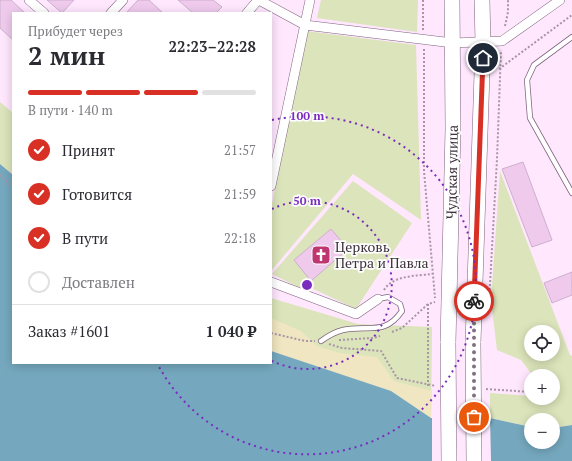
<!DOCTYPE html>
<html lang="ru">
<head>
<meta charset="utf-8">
<style>
	:root { --surface:#fff; --page:#f2f2f3; --text:#2b2b33; --muted:#7c7c81; --line:#e1e1e2; --accent:#d93025 }
	body { margin:0; font-family:"PT Serif",serif; background:var(--page); color:var(--text); height:100vh; display:flex; flex-direction:column; font-size:15px; white-space:nowrap }
	* { box-sizing:border-box; margin:0 }
	p { font-size:13px; color:var(--muted) }
	.icon { flex:none; width:22px; height:22px; fill:none; stroke:currentColor; stroke-width:2; stroke-linecap:round; stroke-linejoin:round }
	.map { position:relative; flex:1; overflow:hidden }
	.side { position:absolute; left:12px; top:12px; width:260px; height:352px; display:flex; flex-direction:column; background:var(--surface); border-radius:0px; box-shadow:0 2px 10px #0003 }
	.side>* { flex:none }
	.fabs { position:absolute; left:524px; top:325px; display:grid; gap:8px }
	.fabs a { display:grid; place-items:center; width:36px; height:36px; border-radius:50%; background:var(--surface); box-shadow:0 2px 10px #0003; font-size:20px }
	.pin { position:absolute; display:grid; place-items:center; width:34px; height:34px; color:#fff; margin:-17px; border:2px solid #fff; border-radius:50%; box-shadow:0 1px 4px #0007 }
	.courier { position:absolute; display:grid; place-items:center; width:40px; height:40px; margin:-20px; border:3px solid #d93025; border-radius:50%; background:#fff; color:#222; box-shadow:0 1px 5px #0007 }
	.overview em { font-style:normal; font-weight:700 }
	.overview div { display:flex; flex-direction:column-reverse }
	.overview { display:flex; align-items:center; justify-content:space-between; height:68px; padding:0 16px }
	h1 { font-size:26px; font-weight:700; line-height:30px }
	.bar { display:grid; grid-template-columns:repeat(4,1fr); gap:6px 4px; align-content:center; height:48px; padding:0 16px }
	.bar i { height:5px; border-radius:3px; background:var(--line) }
	.bar .active { background:var(--accent) }
	.bar p { grid-column:span 4 }
	.line { display:flex; align-items:center; gap:10px; padding:0 16px; border-top:1px solid var(--line) }
	.line div { flex:1 }
	ol { padding:0 16px; list-style:none }
	li { display:flex; align-items:center; gap:12px; height:44px }
	li p { margin-inline-start:auto }
	li .icon { padding:4px; border-radius:50%; background:var(--accent); color:#fff; stroke-width:4 }
	li:last-child { color:var(--muted) }
	li i { width:22px; height:22px; border:2px solid var(--line); border-radius:50% }
	.map>svg:first-child { display:block }
</style>
</head>
<body>
<div class="map">
<svg width="572" height="461" viewBox="0 0 572 461">
	<rect width="100%" height="100%" fill="#ffe7fe"/>
	<path fill="#dbe4ba" fill-rule="evenodd" d="M 321,0 L 418,0 L 417,32 L 317,18 Z
		M 306,31 L 416,45 L 421,220 L 353,174 L 271,271 L 271,209 Z
		M 0,102 L 13,113 L 13,175 L 0,164 Z
		M 500,171 L 570,355 L 572,356 L 572,425 L 553,428 L 553,420 L 531,420 L 531,427 L 490,418 L 490,393 L 531,396 L 531,398 L 553,398 L 553,376 L 533,376 L 521,360 L 497,350 L 491,301 ZM 531,332 L 553,332 L 553,354 L 531,354 Z
		M 353,181 L 412,223 L 356,309 L 303,284 L 300,288 L 272,274 Z
		M 271,298 L 358,324 L 432,327 L 431,418 L 391,391 L 271,351 Z"/>
	<path fill="#f0e6c1" d="M 271,318 L 301,331 L 317,346 L 340,353 L 377,357 L 394,381 L 432,391 L 431,418 L 391,391 L 271,351 Z"/>
	<path fill="#75a8be" d="M 0,164 L 13,175 L 13,363 L 271,363 L 271,351 L 391,391 L 431,418 L 490,418 L 531,427 L 531,442 L 553,442 L 553,428 L 572,425 L 572,461 L 0,461 Z"/>
	<path fill="#ffe7fe" d="M 432,416 L 490,416 L 491,461 L 432,461 Z"/>
	<path fill="#efcaed" stroke="#ccb0cb" d="M 0,0 L 11,0 L 25,13 L 13,13 L 13,40 L 0,28 Z
		M 47,0 L 74,0 L 62,13 Z
		M 138,0 L 149,0 L 163,13 L 126,13 Z
		M 178,0 L 213,0 L 222,7 L 216,13 L 193,13 Z
		M 523,162 L 552,240 L 532,247 L 502,169 Z
		M 331,229 L 348,249 L 311,281 L 294,260 Z
		M 572,272 L 572,295 L 552,303 L 544,283 Z"/>
	<g fill="none" stroke-linecap="round" stroke-linejoin="round">
		<defs>
			<path id="service" d="M 572,37 L 534,65 L 527,80 L 530,118 L 572,193
				M 321,341 C 328,336 334,332 343,330 C 368,324 384,337 402,311 L 400,304 L 388,297 L 378,299"/>
			<path id="minor" d="M 29,0 L 44,13
				M 259,0 L 305,25 L 453,43 L 502,41 L 560,0
				M 111,13 L 123,0
				M 247,13 L 258,0
				M 271,186 L 310,0
				M 271,282 L 356,314 L 378,299"/>
			<path id="trunk" d="M 448,343 L 453,129 L 452,0
				M 473,343 L 483,43 L 482,0"/>
		</defs>
		<use href="#service" stroke="#7e647d" stroke-width="6"/>
		<use href="#minor" stroke="#7e647d" stroke-width="10"/>
		<use href="#trunk" stroke="#7e647d" stroke-width="16"/>
		<path stroke="#a896a7" stroke-width="2" stroke-dasharray="2 2" stroke-linecap="butt" d="M 423,0 L 423,31
			M 505,26 L 508,12 L 508,0
			M 424,49 L 424,171 L 435,298
			M 499,69 L 572,15
			M 0,175 L 13,188
			M 384,290 C 393,275 417,276 432,274
			M 489,302 L 497,159 L 501,50
			M 392,332 L 402,328 L 428,304
			M 271,333 L 305,341 L 315,341
			M 339,340 L 373,338 L 380,336
			M 329,344 L 342,348 L 381,351 L 397,378 L 436,386
			M 428,386 L 428,304 L 435,302
			M 486,389 L 531,392"/>
		<use href="#service" stroke="#fff" stroke-width="4.5"/>
		<use href="#minor" stroke="#fff" stroke-width="9"/>
		<use href="#trunk" stroke="#fff" stroke-width="15"/>
		<defs>
			<path id="trunk-bridge" d="M 448,343 L 449,461
				M 473,343 L 474,461"/>
		</defs>
		<use href="#trunk-bridge" stroke="#7e647d" stroke-width="16" stroke-linecap="butt"/>
		<use href="#trunk-bridge" stroke="#fff" stroke-width="15"/>
	</g>
	<g fill="none" stroke-linecap="round" stroke-linejoin="round">
		<path stroke="#817180" stroke-width="4" stroke-dasharray="0 7.2" d="M 474,417 L 474,301"/>
		<path stroke="#d93025" stroke-width="5" d="M 474,301 L 483,58"/>
	</g>
	<g fill="none" stroke="#7b2cbf" stroke-width="2" stroke-dasharray="2 4">
		<path d="M272 209A84 84 0 1 1 272 361"/>
		<path d="M272 120A169 169 0 1 1 157 363"/>
	</g>
	<defs>
		<symbol id="church-square" viewBox="-11 -11 22 22"><rect x="-9" y="-9" width="18" height="18" rx="4" fill="#be356f" stroke="#fdfdfd"/><path d="M-1.2-6h2.4v3.5h3.3v2.4h-3.3V6h-2.4V-.1h-3.3v-2.4h3.3Z" fill="#fff"/></symbol>
	</defs>
	<g fill-rule="evenodd">
		<use href="#church-square" x="310" y="244" width="22" height="22"/>
	</g>
	<g text-anchor="middle" stroke-width="3.5" stroke-linejoin="round" paint-order="stroke">
		<g font-size="14" fill="#3d323c" stroke="#fdfdfd">
			<text transform="translate(452 172) rotate(-89)" y="5">Чудская улица</text>
		</g>
		<g font-size="14" fill="#3d323c" stroke="#fdfdfd" text-anchor="start">
			<text x="335" y="252">Церковь<tspan x="335" dy="16">Петра и Павла</tspan></text>
		</g>
	</g>
	<circle cx="307" cy="285" r="6" fill="#7b2cbf" stroke="#fdfdfd" stroke-width="2"/>
	<g font-size="12" text-anchor="middle" font-weight="bold" fill="#7b2cbf" stroke="#fdfdfd" stroke-width="3.5" stroke-linejoin="round" paint-order="stroke">
		<text x="307" y="120">100 m</text>
		<text x="307" y="205">50 m</text>
	</g>
</svg>
<div class="fabs">
<a><svg class="icon" aria-label="locate" viewBox="0 0 24 24"><circle cx="12" cy="12" r="6"/><path d="M12 2v4M12 18v4M2 12h4M18 12h4"/></svg></a>
<a>+</a>
<a>−</a>
</div>
<div class="pin" style="left:474px;top:417px;background:#ea580c"><svg class="icon" aria-label="bag" viewBox="0 0 24 24"><path d="M5 8h14l-1 12H6zM9 8a3 3 0 0 1 6 0"/></svg></div>
<div class="pin" style="left:483px;top:58px;background:#1f2937"><svg class="icon" aria-label="home" viewBox="0 0 24 24"><path d="M3 11l9-7 9 7M6 9v11h12V9"/></svg></div>
<div class="courier" style="left:474px;top:301px"><svg class="icon" aria-label="bike" viewBox="0 0 24 24"><circle cx="6" cy="16" r="4"/><circle cx="18" cy="16" r="4"/><path d="M6 16l4-8h5l3 8M10 8l3 8H6M13 5h3"/></svg></div>
<section class="side">
<div class="overview"><div><h1>2 мин</h1><p>Прибудет через</p></div><em>22:23–22:28</em></div>
<div class="bar"><i class="active"></i><i class="active"></i><i class="active"></i><i></i><p>В пути · 140 m</p></div>
<ol>
<li><svg class="icon" aria-label="check" viewBox="0 0 24 24"><path d="M5 12l5 5 9-10"/></svg>Принят<p>21:57</p></li>
<li><svg class="icon" aria-label="check" viewBox="0 0 24 24"><path d="M5 12l5 5 9-10"/></svg>Готовится<p>21:59</p></li>
<li><svg class="icon" aria-label="check" viewBox="0 0 24 24"><path d="M5 12l5 5 9-10"/></svg>В пути<p>22:18</p></li>
<li><i></i>Доставлен</li>
</ol>
<div class="line" style="height:52px"><div>Заказ #1601</div><b>1 040 ₽</b></div>
</section>
</div>
</body>
</html>
